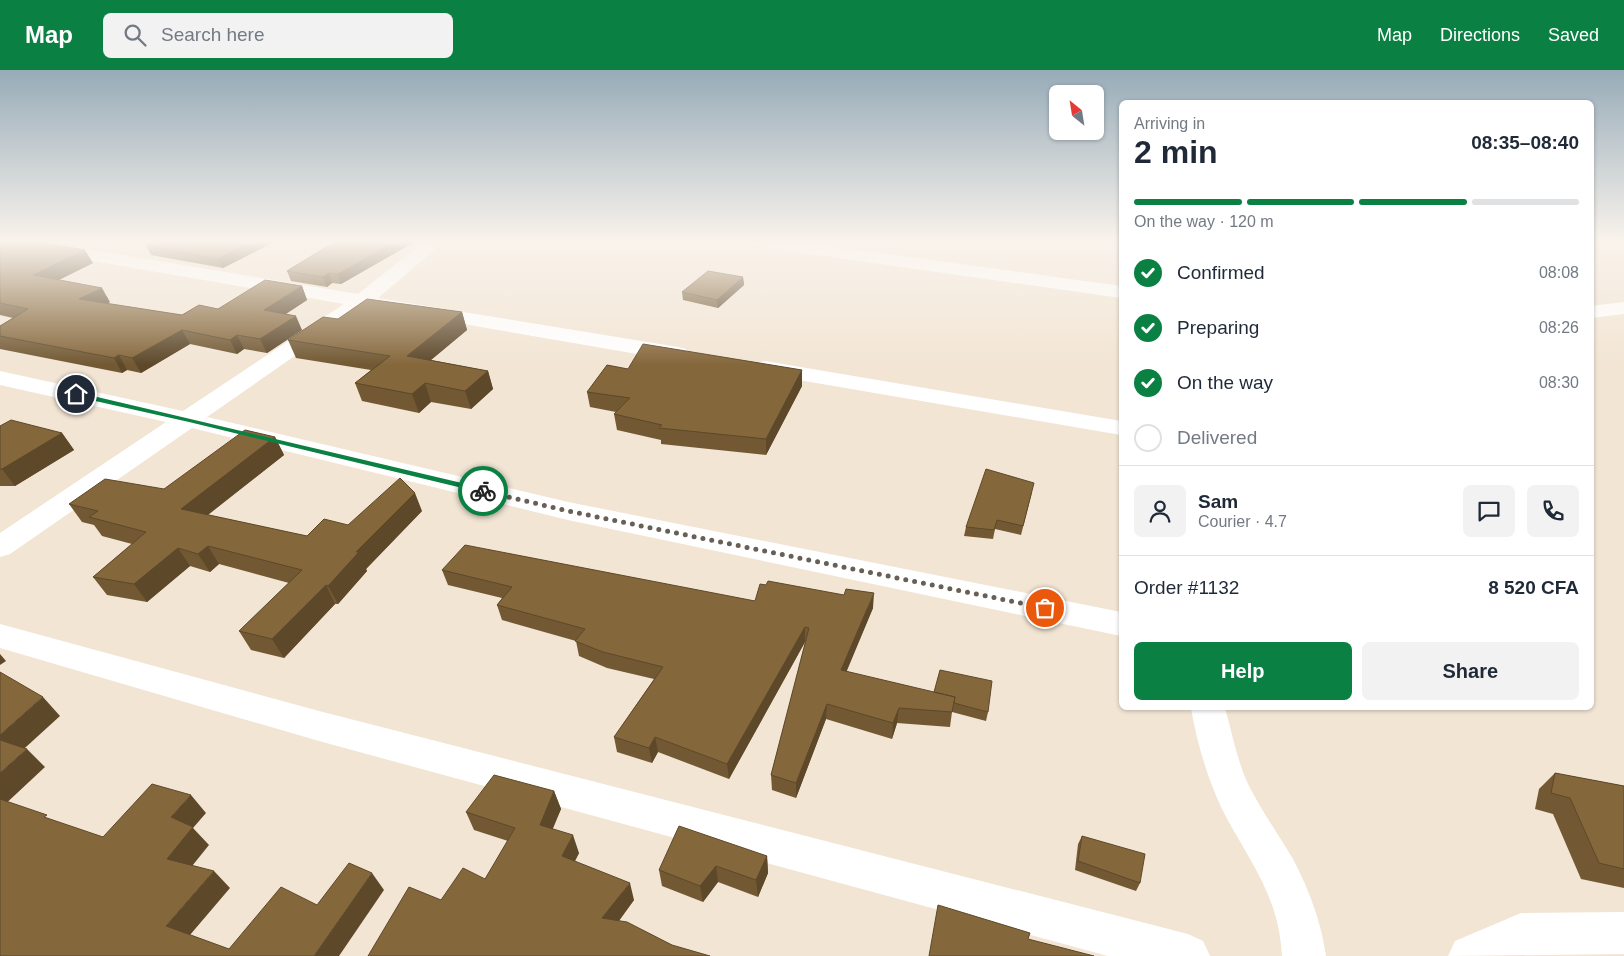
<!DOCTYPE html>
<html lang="en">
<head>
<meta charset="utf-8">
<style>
	:root { --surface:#fff; --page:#f2f2f3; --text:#1f2937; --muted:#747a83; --line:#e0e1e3; --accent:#0b8043 }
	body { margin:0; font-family:Arial,sans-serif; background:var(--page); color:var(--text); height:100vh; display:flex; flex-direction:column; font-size:19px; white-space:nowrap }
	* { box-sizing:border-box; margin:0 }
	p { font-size:16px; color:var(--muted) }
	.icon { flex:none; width:28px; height:28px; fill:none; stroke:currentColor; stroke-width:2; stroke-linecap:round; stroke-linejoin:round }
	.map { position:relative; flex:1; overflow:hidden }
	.sheet { position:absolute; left:1119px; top:30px; width:475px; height:610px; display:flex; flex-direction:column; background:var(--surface); border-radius:8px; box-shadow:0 1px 4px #0004 }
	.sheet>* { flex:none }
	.needle { width:32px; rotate:330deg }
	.tools { position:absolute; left:1049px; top:15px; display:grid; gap:10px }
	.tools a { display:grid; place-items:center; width:55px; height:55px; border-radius:8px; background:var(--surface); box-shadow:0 1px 4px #0004; font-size:25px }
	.pin { position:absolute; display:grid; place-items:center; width:42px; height:42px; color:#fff; margin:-21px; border:2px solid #fff; border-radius:50%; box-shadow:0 1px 5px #0007 }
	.courier { position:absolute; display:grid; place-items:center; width:50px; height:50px; margin:-25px; border:4px solid #0b8043; border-radius:50%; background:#fff; color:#222; box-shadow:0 1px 6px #0007 }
	.head em { font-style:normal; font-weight:800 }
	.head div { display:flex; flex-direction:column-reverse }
	.head { display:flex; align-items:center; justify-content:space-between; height:85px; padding:0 15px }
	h1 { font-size:32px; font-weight:800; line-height:38px }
	.bar { display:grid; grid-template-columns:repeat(4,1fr); gap:8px 5px; align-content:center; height:60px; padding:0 15px }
	.bar i { height:6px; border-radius:4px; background:var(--line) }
	.bar .current { background:var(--accent) }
	.bar p { grid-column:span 4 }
	.line { display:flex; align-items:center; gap:12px; padding:0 15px; border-top:1px solid var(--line) }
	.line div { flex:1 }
	.round { display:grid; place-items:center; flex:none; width:52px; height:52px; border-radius:8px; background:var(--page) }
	ol { padding:0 15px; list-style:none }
	li { display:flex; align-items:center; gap:15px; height:55px }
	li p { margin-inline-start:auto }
	li .icon { padding:5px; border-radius:50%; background:var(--accent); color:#fff; stroke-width:4 }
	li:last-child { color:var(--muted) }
	li i { width:28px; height:28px; border:2px solid var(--line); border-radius:50% }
	.primary-button { display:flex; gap:10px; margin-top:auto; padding:10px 15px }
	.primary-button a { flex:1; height:58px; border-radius:8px; background:var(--accent); color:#fff; font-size:20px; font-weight:800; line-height:58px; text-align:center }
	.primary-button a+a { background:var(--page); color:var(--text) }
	header { display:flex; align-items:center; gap:30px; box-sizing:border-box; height:70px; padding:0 25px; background:var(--accent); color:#fff }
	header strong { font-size:24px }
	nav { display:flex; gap:28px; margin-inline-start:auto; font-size:18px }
	.search { width:350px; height:45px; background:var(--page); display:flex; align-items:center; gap:12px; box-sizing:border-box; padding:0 18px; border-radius:8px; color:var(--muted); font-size:19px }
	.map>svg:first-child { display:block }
</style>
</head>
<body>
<header>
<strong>Map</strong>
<div class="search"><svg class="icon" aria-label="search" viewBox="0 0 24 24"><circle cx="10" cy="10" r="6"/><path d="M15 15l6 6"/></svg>Search here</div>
<nav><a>Map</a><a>Directions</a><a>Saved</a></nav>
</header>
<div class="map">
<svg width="1624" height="886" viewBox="0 0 1624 886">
	<rect width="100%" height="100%" fill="#f2e5d4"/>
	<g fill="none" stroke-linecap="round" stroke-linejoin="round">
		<path fill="#fff" fill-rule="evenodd" d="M 0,171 L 38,171 L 358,224 L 425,171 L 445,171 L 378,228 L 678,277 L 686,279 L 689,284 L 686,289 L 678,291 L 365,237 L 207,347 L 568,432 L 1121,542 L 1121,566 L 568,450 L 192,358 L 10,484 L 0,487 L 0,463 L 166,352 L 0,315 L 0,301 L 183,341 L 344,234 L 6,176 L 0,175 Z
			M 745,171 L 793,171 L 1121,216 L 1121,228 L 754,176 L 748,175 Z
			M 1624,232 L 1624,244 L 1591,248 L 1591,236 Z
			M 765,291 L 1121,351 L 1121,365 L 757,303 L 754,298 L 757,293 Z
			M 0,554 L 319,641 L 1188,864 L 1203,871 L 1210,886 L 1108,886 L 319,671 L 0,578 Z
			M 1191,638 L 1225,638 C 1232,663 1237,690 1248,714 C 1261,740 1278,764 1293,789 C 1309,820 1321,851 1326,886 L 1282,886 C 1281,871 1279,856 1274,841 C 1263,805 1239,773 1222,739 C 1207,707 1197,673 1191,638 Z
			M 1624,842 L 1624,884 L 1448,886 L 1455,871 L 1521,843 Z"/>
	</g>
	<path fill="#725934" d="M 0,171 L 93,193 L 59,210 L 110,232 L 106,234 L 182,245 L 218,239 L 302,216 L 307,230 L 286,244 L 302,260 L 267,283 L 244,279 L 237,284 L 190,274 L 141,303 L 127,300 L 122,303 L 0,279 L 0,256 L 13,248 L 0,245 Z
		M 276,171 L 223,198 L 151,185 L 146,175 Z
		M 336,171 L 416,171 L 341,214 L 332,213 L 327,217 L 291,211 L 287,201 Z
		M 743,207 L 744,215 L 718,238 L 683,230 L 682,222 Z
		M 462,242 L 467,260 L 431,290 L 488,301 L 493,319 L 471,339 L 431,332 L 419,343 L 362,331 L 355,313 L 371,300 L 296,288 L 288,270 L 338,249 Z
		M 628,299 L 802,300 L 802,316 L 766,385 L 661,374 L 661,370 L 617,360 L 614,344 L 616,342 L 590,337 L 587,322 Z
		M 0,356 L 62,363 L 74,380 L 15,416 L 0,416 Z
		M 275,367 L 284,385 L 208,445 L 307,466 L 348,455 L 422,441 L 366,499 L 367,501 L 338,534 L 335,534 L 284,588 L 251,580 L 239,561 L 289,513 L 219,494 L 210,502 L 190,496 L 147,532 L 107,525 L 93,507 L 132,474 L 102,466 L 94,455 L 82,452 L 69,434 L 164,419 Z
		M 1032,422 L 1021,465 L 995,459 L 993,469 L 964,466 L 966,457 Z
		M 442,500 L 755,531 L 873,538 L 846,601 L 988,642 L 986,651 L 952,642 L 950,657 L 897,653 L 892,669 L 826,649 L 796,728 L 772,720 L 771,705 L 806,572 L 805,572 L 729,709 L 658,682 L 652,693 L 617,682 L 614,667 L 654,609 L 607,598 L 579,586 L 576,571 L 502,550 L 497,535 L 502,528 L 448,515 Z
		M 1555,703 L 1624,716 L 1624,818 L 1581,809 L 1553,744 L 1535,739 L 1539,719 Z
		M 554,721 L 561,739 L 552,759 L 579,783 L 575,791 L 634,830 L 619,851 L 672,875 L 441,830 L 485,809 L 508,771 L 474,760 L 466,742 Z
		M 1082,766 L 1140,813 L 1136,821 L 1075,800 L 1078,774 Z
		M 767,786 L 768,803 L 758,827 L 718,812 L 703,832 L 662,816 L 659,800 Z"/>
	<path fill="#5d482a" d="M 253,171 L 276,171 L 223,198 L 218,189 Z
		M 396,171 L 416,171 L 341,214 L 338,204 Z
		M 85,180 L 93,193 L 42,218 L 33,205 Z
		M 329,203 L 332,213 L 327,217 L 323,207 Z
		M 743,207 L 744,215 L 718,238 L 717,230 Z
		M 302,216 L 307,230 L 270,254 L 264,240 Z
		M 102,218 L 110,232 L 87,243 L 79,229 Z
		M 462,242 L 467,260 L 414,304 L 407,286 Z
		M 296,246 L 302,260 L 267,283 L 260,269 Z
		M 182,260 L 190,274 L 141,303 L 132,288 Z
		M 237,265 L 244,279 L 237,284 L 230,270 Z
		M 119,285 L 127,300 L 122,303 L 114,288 Z
		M 802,300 L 802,316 L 766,385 L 766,369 Z
		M 488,301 L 493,319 L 471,339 L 465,321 Z
		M 425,313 L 431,332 L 419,343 L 412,324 Z
		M 62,363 L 74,380 L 15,416 L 2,399 Z
		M 275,367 L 284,385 L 192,457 L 181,439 Z
		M 415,423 L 422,441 L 366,499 L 367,501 L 338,534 L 328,516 L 356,482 Z
		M 208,476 L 219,494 L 210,502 L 198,484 Z
		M 178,478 L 190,496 L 147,532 L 134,514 Z
		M 326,515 L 335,534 L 284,588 L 272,569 Z
		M 874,523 L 873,538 L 841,615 L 841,600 Z
		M 805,557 L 805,572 L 729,709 L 727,694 Z
		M 0,584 L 6,591 L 0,595 Z
		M 43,627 L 60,646 L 15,687 L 0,672 L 0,665 Z
		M 827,634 L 826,649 L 796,728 L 796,713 Z
		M 899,638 L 897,653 L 892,669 L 893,653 Z
		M 655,667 L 658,682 L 652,693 L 649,678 Z
		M 27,679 L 45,697 L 0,739 L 0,703 Z
		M 554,721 L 561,739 L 547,773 L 540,755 Z
		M 191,725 L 206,743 L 193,758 L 209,775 L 184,806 L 167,789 L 171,747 Z
		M 573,765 L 579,783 L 568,804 L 562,786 Z
		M 767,786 L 768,803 L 758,827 L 756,810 Z
		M 716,796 L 718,812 L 703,832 L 700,816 Z
		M 214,801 L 230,818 L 184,872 L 166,856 Z
		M 372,803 L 384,820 L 339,886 L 314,886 Z
		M 630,813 L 634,830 L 608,865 L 602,848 Z"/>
	<path fill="#85673c" stroke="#5d482a" d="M 0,171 L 34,171 L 85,180 L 33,205 L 102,218 L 79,229 L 182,245 L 199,235 L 218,239 L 265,210 L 302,216 L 264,240 L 296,246 L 260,269 L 237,265 L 230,270 L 182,260 L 132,288 L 119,285 L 114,288 L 0,266 L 0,256 L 28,239 L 0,233 Z
		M 156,171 L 253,171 L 218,189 L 146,175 Z
		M 336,171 L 396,171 L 338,204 L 329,203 L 323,207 L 287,201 Z
		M 708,201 L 743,207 L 717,230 L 682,222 Z
		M 367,229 L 462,242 L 407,286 L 488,301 L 465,321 L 425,313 L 412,324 L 355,313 L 390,286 L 288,270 L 323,247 L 338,249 Z
		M 643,274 L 802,300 L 766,369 L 659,358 L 662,355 L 614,344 L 630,328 L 587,322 L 607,295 L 628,299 Z
		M 11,350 L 62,363 L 2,399 L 0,399 L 0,356 Z
		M 245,360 L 275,367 L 181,439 L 307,466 L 324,449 L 348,455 L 400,408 L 415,423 L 356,482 L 359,482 L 328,516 L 326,515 L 272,569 L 239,561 L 302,500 L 208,476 L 198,484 L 178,478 L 134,514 L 93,507 L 146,462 L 89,447 L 98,441 L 69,434 L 105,409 L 164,419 Z
		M 986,399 L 1034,413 L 1023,456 L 997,450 L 994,460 L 966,457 Z
		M 465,475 L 755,531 L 760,514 L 766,515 L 768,511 L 844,525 L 846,519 L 874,523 L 841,600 L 955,627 L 952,642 L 899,638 L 893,653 L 827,634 L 796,713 L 771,705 L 809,558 L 805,557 L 727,694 L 655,667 L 649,678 L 614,667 L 663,597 L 603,582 L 575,571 L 585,559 L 497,535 L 512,517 L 442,500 Z
		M 940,600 L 992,611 L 988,642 L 954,633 L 955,627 L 934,622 Z
		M 0,602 L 43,627 L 0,665 Z
		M 0,670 L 27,679 L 0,703 Z
		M 1555,703 L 1624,716 L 1624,799 L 1599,793 L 1570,728 L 1551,723 Z
		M 494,705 L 554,721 L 540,755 L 573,765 L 562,786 L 630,813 L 602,848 L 627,852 L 672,875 L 710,886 L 368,886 L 409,817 L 441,830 L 463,798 L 485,809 L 515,758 L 466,742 Z
		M 152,714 L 191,725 L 171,747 L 193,757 L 167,789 L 214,801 L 166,856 L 229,879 L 281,817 L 317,835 L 349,793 L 372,803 L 314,886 L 0,886 L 0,729 L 47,745 L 44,747 L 103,767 Z
		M 679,756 L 767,786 L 756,810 L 716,796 L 700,816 L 659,800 Z
		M 1082,766 L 1145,784 L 1140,813 L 1078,791 Z
		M 938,835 L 1030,863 L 1028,869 L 1094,886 L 929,886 Z"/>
	<linearGradient id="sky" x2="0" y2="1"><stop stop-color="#97abb8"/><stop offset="0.58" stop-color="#f9f3ec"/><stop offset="1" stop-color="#f9f3ec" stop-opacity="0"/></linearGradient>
	<rect width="1624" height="295" fill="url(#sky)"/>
	<path fill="#0b8043" d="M 76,322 L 483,418 L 487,421 L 483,423 L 189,352 L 73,326 L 72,324 Z"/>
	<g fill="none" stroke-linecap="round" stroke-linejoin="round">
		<path stroke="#686057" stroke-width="5" stroke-dasharray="0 9" d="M 483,421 L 568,441 L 1045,538"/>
	</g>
</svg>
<div class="tools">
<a><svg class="needle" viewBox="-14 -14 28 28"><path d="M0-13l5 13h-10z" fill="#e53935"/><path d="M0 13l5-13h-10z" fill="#747a83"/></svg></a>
</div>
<div class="pin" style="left:1045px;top:538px;background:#ea580c"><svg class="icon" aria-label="bag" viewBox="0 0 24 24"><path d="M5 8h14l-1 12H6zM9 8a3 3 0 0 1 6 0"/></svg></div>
<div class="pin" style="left:76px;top:324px;background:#1f2937"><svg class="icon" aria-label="home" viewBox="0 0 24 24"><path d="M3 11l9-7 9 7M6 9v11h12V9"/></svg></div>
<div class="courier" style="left:483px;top:421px"><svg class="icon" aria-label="bike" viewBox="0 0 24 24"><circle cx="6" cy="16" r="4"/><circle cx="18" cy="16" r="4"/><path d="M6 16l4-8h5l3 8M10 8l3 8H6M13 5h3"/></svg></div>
<section class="sheet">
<div class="head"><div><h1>2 min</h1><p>Arriving in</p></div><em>08:35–08:40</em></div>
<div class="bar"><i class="current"></i><i class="current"></i><i class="current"></i><i></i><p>On the way · 120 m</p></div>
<ol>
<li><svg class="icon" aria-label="check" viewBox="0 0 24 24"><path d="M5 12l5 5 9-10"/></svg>Confirmed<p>08:08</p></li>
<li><svg class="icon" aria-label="check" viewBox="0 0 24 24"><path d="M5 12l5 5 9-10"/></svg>Preparing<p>08:26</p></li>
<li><svg class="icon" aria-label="check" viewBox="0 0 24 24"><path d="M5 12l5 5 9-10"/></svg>On the way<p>08:30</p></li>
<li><i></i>Delivered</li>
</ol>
<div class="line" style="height:90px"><a class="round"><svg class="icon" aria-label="person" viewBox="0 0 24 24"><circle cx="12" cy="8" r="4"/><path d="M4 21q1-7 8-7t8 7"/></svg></a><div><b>Sam</b><p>Courier · 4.7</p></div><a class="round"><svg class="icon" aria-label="chat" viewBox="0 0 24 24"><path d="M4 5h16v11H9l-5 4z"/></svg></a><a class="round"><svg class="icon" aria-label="phone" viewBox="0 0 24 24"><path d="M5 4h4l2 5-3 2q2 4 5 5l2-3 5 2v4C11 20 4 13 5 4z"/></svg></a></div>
<div class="line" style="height:65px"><div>Order #1132</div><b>8 520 CFA</b></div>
<div class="primary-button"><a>Help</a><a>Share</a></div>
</section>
</div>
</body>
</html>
